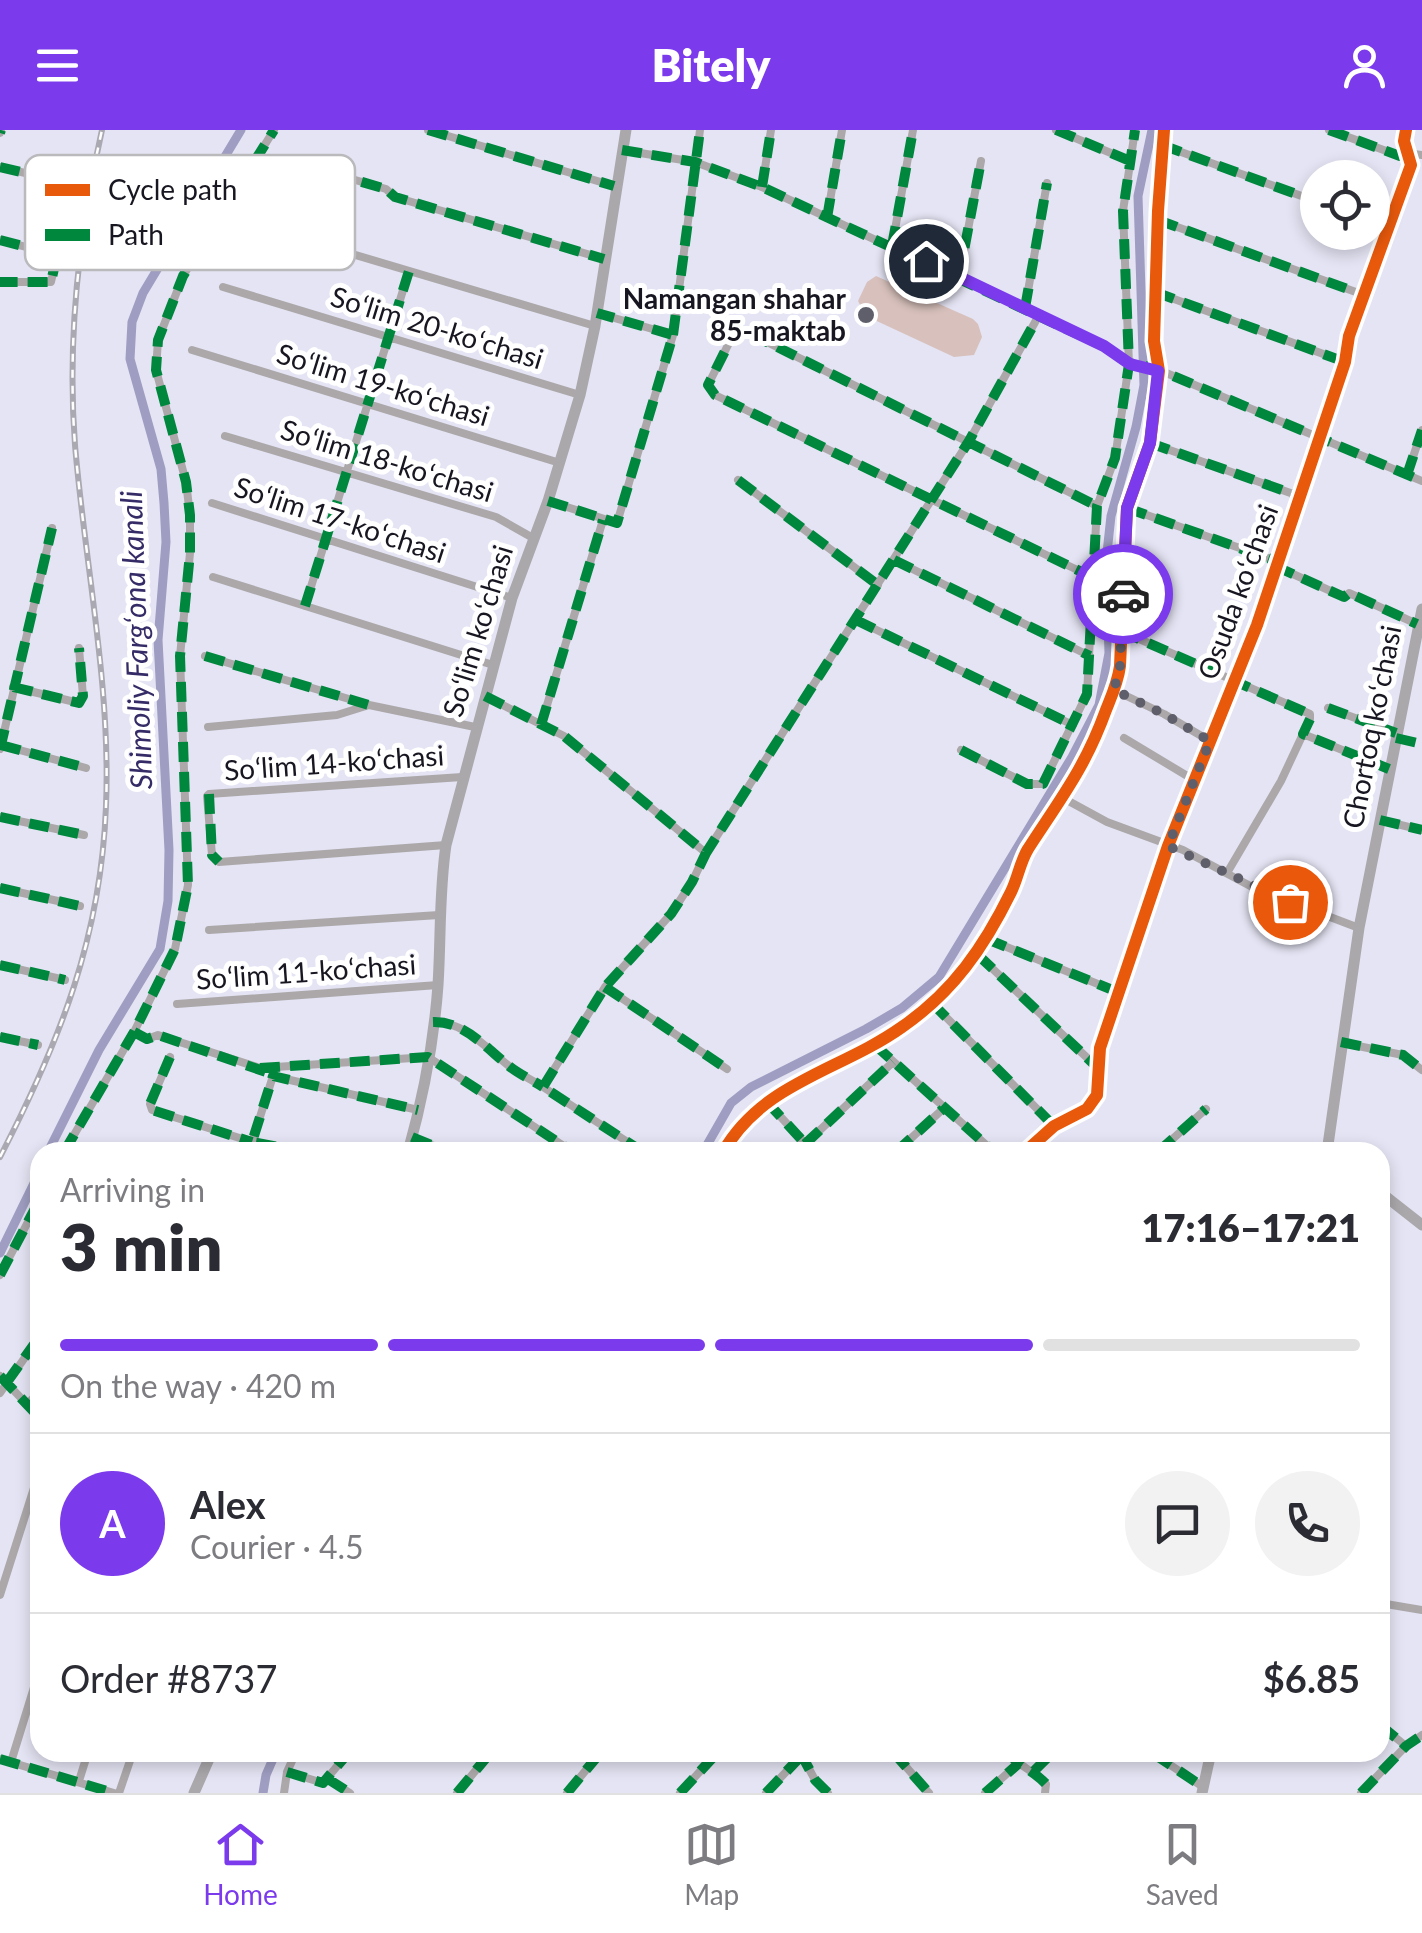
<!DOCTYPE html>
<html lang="en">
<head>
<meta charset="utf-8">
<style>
	:root { --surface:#fff; --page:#f2f2f3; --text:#2b2b33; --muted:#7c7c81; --line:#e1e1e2; --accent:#7c3aed }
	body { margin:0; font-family:Lato,sans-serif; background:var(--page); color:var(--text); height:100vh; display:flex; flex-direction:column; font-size:38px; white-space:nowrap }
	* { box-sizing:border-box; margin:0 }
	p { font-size:32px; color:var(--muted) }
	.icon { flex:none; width:55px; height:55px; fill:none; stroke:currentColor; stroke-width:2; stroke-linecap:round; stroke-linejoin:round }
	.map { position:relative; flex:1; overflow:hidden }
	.side { position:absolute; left:30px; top:1012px; width:1360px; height:620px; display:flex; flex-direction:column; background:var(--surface); border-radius:30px; box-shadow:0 5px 15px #0003 }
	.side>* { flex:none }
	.tools { position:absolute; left:1300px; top:30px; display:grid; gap:20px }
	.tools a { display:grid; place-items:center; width:90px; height:90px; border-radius:50%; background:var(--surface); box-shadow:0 5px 15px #0003; font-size:50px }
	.pin { position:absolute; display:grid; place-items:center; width:85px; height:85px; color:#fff; margin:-42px; border:5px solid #fff; border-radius:50%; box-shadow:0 2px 10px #0007 }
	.courier { position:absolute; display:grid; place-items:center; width:100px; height:100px; margin:-50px; border:8px solid #7c3aed; border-radius:50%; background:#fff; color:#222; box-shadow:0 2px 12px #0007 }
	.summary em { font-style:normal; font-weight:800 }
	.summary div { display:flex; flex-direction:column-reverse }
	.summary { display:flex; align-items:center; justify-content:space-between; height:170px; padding:0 30px }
	h1 { font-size:65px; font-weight:800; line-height:75px }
	.bar { display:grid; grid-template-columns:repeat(4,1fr); gap:15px 10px; align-content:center; height:120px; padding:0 30px }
	.bar i { height:12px; border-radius:8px; background:var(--line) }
	.bar .active { background:var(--accent) }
	.bar p { grid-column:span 4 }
	.line { display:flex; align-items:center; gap:25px; padding:0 30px; border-top:2px solid var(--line) }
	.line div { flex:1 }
	.round { display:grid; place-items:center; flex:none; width:105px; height:105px; border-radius:52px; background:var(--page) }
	header { display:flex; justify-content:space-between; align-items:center; height:130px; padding:0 30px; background:var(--accent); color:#fff; font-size:45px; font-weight:800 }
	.tab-bar { display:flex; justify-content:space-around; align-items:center; height:140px; border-top:2px solid var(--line); background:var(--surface); font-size:28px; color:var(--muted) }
	.tab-bar a { display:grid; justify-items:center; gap:5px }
	.tab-bar .active { color:var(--accent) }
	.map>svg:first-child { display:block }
</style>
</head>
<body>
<header><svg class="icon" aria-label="menu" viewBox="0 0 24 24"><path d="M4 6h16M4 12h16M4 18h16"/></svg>Bitely<svg class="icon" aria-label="person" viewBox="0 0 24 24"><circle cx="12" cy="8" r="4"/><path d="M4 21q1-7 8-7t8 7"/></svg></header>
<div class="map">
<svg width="1422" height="1663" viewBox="0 0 1422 1663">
	<rect width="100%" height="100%" fill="#e4e4f4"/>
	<path fill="#d8c1bc" d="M 876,146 L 973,189 L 978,194 L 982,207 L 974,225 L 954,227 L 866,186 L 858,171 L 867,152 Z"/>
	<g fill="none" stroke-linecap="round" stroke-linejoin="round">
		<path stroke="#9f9dc1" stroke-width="9" d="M 48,1022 L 99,920 L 160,819 L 168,771 L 169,720 L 158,510 L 166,412 L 164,373 L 161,339 L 130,229 L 132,192 L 143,163 L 241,0
			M 703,1022 L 731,973 L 751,957 L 866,899 L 902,878 L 939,847 L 1072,627 L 1099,575 L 1109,523 L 1106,432 L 1111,386 L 1136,297 L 1144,255 L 1138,66 L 1152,0
			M 0,1123 L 40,1041
			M 263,1663 L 266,1645 L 276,1622"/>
		<path stroke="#aca8aa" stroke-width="8" d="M 428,0 L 614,56
			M 1056,0 L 1130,31
			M 1329,0 L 1400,26 L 1407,23 L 1422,25
			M 0,3 L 1,0
			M 1162,15 L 1318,72
			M 622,20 L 695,32 L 762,57 L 1103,216 L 1129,234 L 1152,237 L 1422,351
			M 304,35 L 386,59 L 395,67 L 604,129
			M 0,37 L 66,53
			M 762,57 L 771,0
			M 827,88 L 842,0
			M 1158,90 L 1364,165
			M 1372,92 L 1388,98
			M 0,110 L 57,125 L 51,152 L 0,152
			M 315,113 L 595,196
			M 892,116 L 913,0
			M 959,147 L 981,31
			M 223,157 L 580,265
			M 1155,162 L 1345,232
			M 1025,178 L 1047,53
			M 673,205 L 700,0
			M 192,220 L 560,333
			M 225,306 L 496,387 L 533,408
			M 1150,313 L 1299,366
			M 1407,345 L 1422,300
			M 738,350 L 878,455
			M 548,371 L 617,393 L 673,205 L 597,183
			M 212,373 L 512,468
			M 1127,378 L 1276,431
			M 894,430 L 1090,526
			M 1275,436 L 1344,467 L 1349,463 L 1417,494
			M 213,447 L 493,535
			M 1094,448 L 715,265 L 708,255 L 734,203 L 741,199 L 1097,376
			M 305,476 L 409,141
			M 856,490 L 1073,595
			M 1121,501 L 1310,584 L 1310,589 L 1281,651 L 1227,743
			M 205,526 L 369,575 L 475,597
			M 13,557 L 79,573 L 83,566 L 79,518
			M 1114,560 L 1164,584 L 1210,611
			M 485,566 L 564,606 L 706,723 L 969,311 L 1039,185
			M 1328,578 L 1396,603
			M 541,595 L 603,390
			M 208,597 L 337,585 L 369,575
			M 1303,604 L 1389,639
			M 1124,608 L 1194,650
			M 1,615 L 86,638
			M 0,619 L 52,398
			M 961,620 L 1027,654 L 1043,654 L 1087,564 L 1097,376 L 1115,328 L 1129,234 L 1123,81 L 1135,0
			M 1063,668 L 1107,692 L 1183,720 L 1254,758 L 1359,798
			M 0,687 L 84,705
			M 1380,690 L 1422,700
			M 446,715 L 219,732 L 212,725 L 207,666 L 209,664 L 462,647
			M 0,758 L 80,776
			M 209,800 L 439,785
			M 987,809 L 1120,863
			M 978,825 L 1099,939
			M 0,835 L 65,850
			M 605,857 L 727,939
			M 932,873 L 1054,996
			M 177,874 L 438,855
			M 433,892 C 464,891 486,918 509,936 C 519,944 532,950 543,957
			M 134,902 L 147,909 L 158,905 L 260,938
			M 0,907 L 38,915
			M 1343,913 L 1403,925 L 1422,940
			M 875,915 L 994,1022
			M 170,927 L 150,974 L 152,980 L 252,1012
			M 260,938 L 428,927 L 573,1022
			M 767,972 L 813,1022
			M 412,1007 L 448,1022
			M 805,1014 L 893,932
			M 64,1022 L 134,902 L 175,819 L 188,755 L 180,526 L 190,423 L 190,385 L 186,352 L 156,240 L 158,210 L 183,146 L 274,0
			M 305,1022 L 252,1012 L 273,946 L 418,980
			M 643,1022 L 543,957 L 605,857 L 671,784 L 692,752 L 706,723
			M 723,1022 C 763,952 840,941 902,897 C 953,862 984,817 1011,762 C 1018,748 1020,732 1028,719 C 1061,668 1085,638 1106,580 C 1112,565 1118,552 1120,536 L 1127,378 L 1150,313 L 1159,241 L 1154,211 L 1158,81 L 1164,0
			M 896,1022 L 943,979
			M 1025,1022 L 1054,996 L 1087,979 L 1097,965 L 1100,918 L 1168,716 L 1257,495 L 1345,232 L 1349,206 L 1411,35 L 1404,11 L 1406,0
			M 1158,1022 L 1206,979
			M 0,1145 L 40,1069
			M 0,1246 L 40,1288
			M 0,1263 L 40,1206
			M 27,1274 L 40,1262
			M 0,1465 L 40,1339
			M 1380,1473 L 1422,1480
			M 1380,1595 L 1406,1616
			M 800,1622 L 815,1650 L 828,1663
			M 893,1622 L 929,1663
			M 1007,1622 C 1020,1637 1033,1640 1046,1654 L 1045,1663
			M 1295,1622 L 1307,1627
			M 1154,1624 L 1203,1657
			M 0,1629 L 114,1663
			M 11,1632 L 40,1538
			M 1034,1641 L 1053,1622
			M 287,1642 L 323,1653 L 349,1622
			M 328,1649 L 350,1663
			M 79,1651 L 88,1622
			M 119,1663 L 133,1622
			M 284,1663 L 287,1642 L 296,1622
			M 457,1663 L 491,1622
			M 567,1663 L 601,1622
			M 680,1663 L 718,1622
			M 766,1663 L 802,1625
			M 985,1663 L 1018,1634
			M 1361,1663 L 1406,1616 L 1422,1605"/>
		<path stroke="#aba8ac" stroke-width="11" d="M 408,1022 C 423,968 434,911 438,855 C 441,808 439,762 446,715 L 512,468 L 548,371 L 580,265 L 595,196 L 626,0
			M 1327,1022 L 1359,798 L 1422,479
			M 1380,1062 L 1422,1095
			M 194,1663 L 212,1622
			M 1202,1663 L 1211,1622"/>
		<defs>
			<path id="rail" d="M 0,1027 C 60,911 101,808 106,676 C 111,555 85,435 75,315 C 67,210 79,102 102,0"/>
		</defs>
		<use href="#rail" stroke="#aaa9b1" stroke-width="6"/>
		<use href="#rail" stroke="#fff" stroke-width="2.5" stroke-dasharray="8" stroke-linecap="butt"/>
		<path stroke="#00873e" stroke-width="10" stroke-dasharray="20 10" stroke-linecap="butt" d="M 428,0 L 614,56
			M 1056,0 L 1130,31
			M 1329,0 L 1400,26 L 1412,23
			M 0,3 L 1,0
			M 1162,15 L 1318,72
			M 622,20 L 695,32 L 762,57 L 1103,216 L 1129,234 L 1152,237 L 1422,351
			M 304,35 L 386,59 L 395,67 L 604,129
			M 0,37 L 66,53
			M 762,57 L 771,0
			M 827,88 L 842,0
			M 1158,90 L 1364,165
			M 0,110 L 57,125 L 51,152 L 0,152
			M 892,116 L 913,0
			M 959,147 L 981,31
			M 1155,162 L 1345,232
			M 1025,178 L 1047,53
			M 673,205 L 700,0
			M 1150,313 L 1299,366
			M 1407,345 L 1422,300
			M 738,350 L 878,455
			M 548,371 L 617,393 L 673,205 L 597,183
			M 1127,378 L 1276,431
			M 894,430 L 1090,526
			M 1275,436 L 1344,467 L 1349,463 L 1417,494
			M 1094,448 L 715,265 L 708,255 L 734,203 L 741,199 L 1097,376
			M 305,476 L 409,141
			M 856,490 L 1073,595
			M 1121,501 L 1307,583 L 1310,589 L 1303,604 L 1389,639
			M 205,526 L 369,575
			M 13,557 L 79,573 L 83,566 L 79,518
			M 485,566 L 564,606 L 706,723 L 969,311 L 1039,185
			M 1328,578 L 1396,603
			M 541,595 L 603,390
			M 1396,608 L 1422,614
			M 1,615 L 86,638
			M 0,619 L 52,398
			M 961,620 L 1027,654 L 1043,654 L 1087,564 L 1097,376 L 1115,328 L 1129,234 L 1123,81 L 1135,0
			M 209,664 L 212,725 L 219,732
			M 0,687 L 84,705
			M 1380,690 L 1422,700
			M 0,758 L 80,776
			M 987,809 L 1120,863
			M 978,825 L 1099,939
			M 0,835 L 65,850
			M 605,857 L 727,939
			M 932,873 L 1054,996
			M 433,892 C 464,891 486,918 509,936 C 519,944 532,950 543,957
			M 134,902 L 147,909 L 158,905 L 269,943
			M 0,907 L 38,915
			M 1341,912 L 1403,925 L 1422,940
			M 875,915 L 994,1022
			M 170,927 L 150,974 L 152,980 L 252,1012
			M 260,938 L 428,927 L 573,1022
			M 767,972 L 813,1022
			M 412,1007 L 448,1022
			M 805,1014 L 893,932
			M 64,1022 L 134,902 L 175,819 L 188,755 L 180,526 L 190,423 L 190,385 L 186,352 L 156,240 L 158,210 L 183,146 L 274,0
			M 305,1022 L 252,1012 L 273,946 L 418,980
			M 643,1022 L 543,957 L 605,857 L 671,784 L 692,752 L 706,723
			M 896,1022 L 943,979
			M 1158,1022 L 1206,979
			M 0,1145 L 40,1069
			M 0,1246 L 40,1288
			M 7,1252 L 40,1206
			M 1380,1595 L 1406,1616
			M 800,1622 L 815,1650 L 828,1663
			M 893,1622 L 929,1663
			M 1007,1622 C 1020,1637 1033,1640 1046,1654 L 1045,1663
			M 1295,1622 L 1307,1627
			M 1154,1624 L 1203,1657
			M 0,1629 L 114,1663
			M 1034,1641 L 1053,1622
			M 287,1642 L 323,1653 L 349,1622
			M 328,1649 L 350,1663
			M 457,1663 L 491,1622
			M 567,1663 L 601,1622
			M 680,1663 L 718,1622
			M 766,1663 L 802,1625
			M 985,1663 L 1018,1634
			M 1361,1663 L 1406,1616 L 1422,1605"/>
		<defs>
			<path id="cycleway" d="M 723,1022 C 763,952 840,941 902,897 C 953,862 984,817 1011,762 C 1018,748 1020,732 1028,719 C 1061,668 1085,638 1106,580 C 1112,565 1118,552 1120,536 L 1127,378 L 1150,313 L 1159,241 L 1154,211 L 1158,81 L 1164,0
				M 1025,1022 L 1054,996 L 1087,979 L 1097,965 L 1100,918 L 1168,716 L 1257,495 L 1345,232 L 1349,206 L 1411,35 L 1404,11 L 1406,0"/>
		</defs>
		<use href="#cycleway" stroke="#fff" stroke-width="19"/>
		<use href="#cycleway" stroke="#e8590c" stroke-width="12"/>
	</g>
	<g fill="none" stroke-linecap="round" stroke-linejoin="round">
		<path stroke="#5f5f6b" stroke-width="10" stroke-dasharray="0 18" d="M 1123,464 L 1120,536 L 1114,560 L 1164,584 L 1210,611 L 1168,716 L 1290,772"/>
		<path stroke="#7c3aed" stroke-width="12" d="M 926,131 L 1104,216 L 1130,234 L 1158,241 L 1150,313 L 1127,378 L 1123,464"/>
	</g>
	<circle fill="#5f5f6b" stroke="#fff" stroke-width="4" cx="866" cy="185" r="10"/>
	<g text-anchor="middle" stroke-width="10" stroke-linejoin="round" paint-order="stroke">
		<g font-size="28" font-weight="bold" fill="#181721" stroke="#fff" text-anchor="end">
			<text x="846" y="179">Namangan shahar<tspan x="846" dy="32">85-maktab</tspan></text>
		</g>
		<g font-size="28" fill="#181721" stroke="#fff">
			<text transform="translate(437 198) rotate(17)" y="10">Soʻlim 20-koʻchasi</text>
			<text transform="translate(383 255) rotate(17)" y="10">Soʻlim 19-koʻchasi</text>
			<text transform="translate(387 331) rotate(17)" y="10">Soʻlim 18-koʻchasi</text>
			<text transform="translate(340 390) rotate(18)" y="10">Soʻlim 17-koʻchasi</text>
			<text transform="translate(1238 462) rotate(-70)" y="10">Osuda koʻchasi</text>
			<text transform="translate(478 501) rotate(-73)" y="10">Soʻlim koʻchasi</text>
			<text transform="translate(1372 597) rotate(-79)" y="10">Chortoq koʻchasi</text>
			<text transform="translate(334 633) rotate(-4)" y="10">Soʻlim 14-koʻchasi</text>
			<text transform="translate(306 842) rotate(-4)" y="10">Soʻlim 11-koʻchasi</text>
		</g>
		<g font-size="30" font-style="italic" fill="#352b66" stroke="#fff">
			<text transform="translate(137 510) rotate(-92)" y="10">Shimoliy Fargʻona kanali</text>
		</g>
	</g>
	<rect x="25" y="25" width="330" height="115" rx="15" fill="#fff" stroke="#bab9bc" stroke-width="2.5"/>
	<rect x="45" y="54" width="45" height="12" fill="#e8590c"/>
	<rect x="45" y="99" width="45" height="12" fill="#00873e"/>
	<g font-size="28" fill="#181721">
		<text x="108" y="70">Cycle path</text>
		<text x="108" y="115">Path</text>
	</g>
</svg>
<div class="tools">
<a><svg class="icon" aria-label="locate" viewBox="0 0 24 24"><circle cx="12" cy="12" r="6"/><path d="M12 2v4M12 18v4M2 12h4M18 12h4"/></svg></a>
</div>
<div class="pin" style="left:1290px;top:772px;background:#ea580c"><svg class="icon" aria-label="bag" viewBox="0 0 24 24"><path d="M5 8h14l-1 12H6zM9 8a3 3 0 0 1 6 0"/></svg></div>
<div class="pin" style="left:926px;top:131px;background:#1f2937"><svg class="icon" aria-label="home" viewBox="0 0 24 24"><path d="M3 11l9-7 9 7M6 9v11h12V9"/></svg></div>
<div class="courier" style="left:1123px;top:464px"><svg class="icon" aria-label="car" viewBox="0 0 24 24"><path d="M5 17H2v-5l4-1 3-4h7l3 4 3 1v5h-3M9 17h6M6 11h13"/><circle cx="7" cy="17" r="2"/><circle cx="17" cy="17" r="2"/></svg></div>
<section class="side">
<div class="summary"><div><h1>3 min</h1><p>Arriving in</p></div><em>17:16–17:21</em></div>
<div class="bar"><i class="active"></i><i class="active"></i><i class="active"></i><i></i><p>On the way · 420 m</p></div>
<div class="line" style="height:180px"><b class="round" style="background:var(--accent);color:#fff">A</b><div><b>Alex</b><p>Courier · 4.5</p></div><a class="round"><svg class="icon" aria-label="chat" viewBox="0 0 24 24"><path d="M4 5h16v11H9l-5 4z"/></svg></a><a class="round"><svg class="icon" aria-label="phone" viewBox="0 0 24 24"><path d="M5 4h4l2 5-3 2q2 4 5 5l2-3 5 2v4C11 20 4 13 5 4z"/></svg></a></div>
<div class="line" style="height:130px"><div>Order #8737</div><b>$6.85</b></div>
</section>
</div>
<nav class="tab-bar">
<a class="active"><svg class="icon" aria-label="home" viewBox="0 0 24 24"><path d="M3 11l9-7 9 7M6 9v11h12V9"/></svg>Home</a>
<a><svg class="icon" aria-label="map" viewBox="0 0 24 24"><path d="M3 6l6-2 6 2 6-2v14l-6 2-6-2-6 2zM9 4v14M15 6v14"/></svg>Map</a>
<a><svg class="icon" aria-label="saved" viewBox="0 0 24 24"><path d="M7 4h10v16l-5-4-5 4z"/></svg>Saved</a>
</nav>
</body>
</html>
